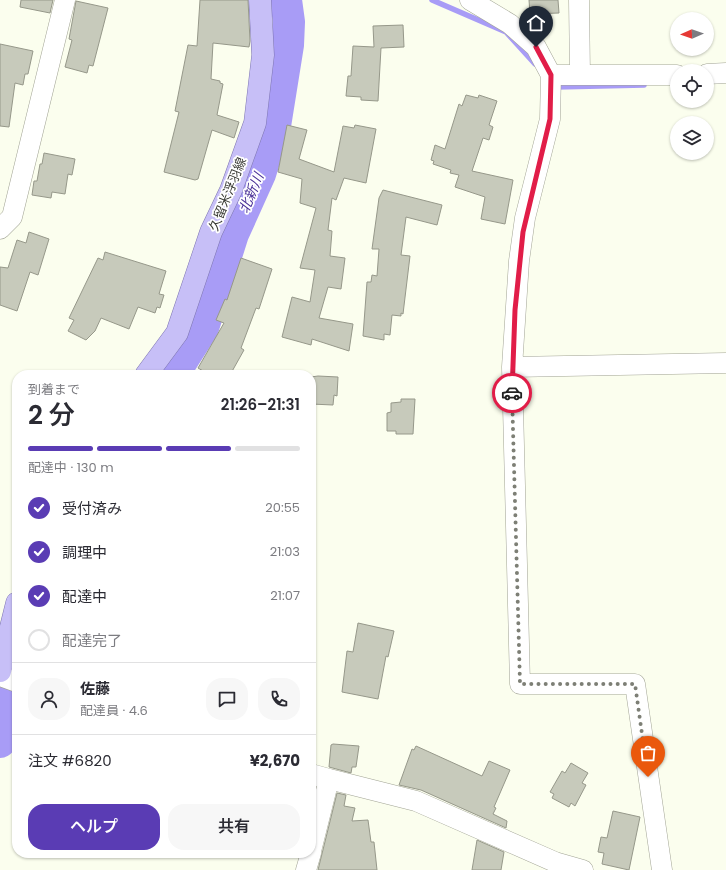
<!DOCTYPE html>
<html lang="ja">
<head>
<meta charset="utf-8">
<style>
	:root { --surface:#fff; --page:#f7f7f7; --text:#2b2b33; --muted:#7c7c81; --line:#e1e1e2; --accent:#5a3cb4 }
	body { margin:0; font-family:Poppins,"Noto Sans JP",sans-serif; background:var(--page); color:var(--text); height:100vh; display:flex; flex-direction:column; font-size:15px; white-space:nowrap }
	* { box-sizing:border-box; margin:0 }
	p { font-size:13px; color:var(--muted) }
	.icon { flex:none; width:22px; height:22px; fill:none; stroke:currentColor; stroke-width:2; stroke-linecap:round; stroke-linejoin:round }
	.map { position:relative; flex:1; overflow:hidden }
	.sheet { position:absolute; left:12px; top:370px; width:304px; height:488px; display:flex; flex-direction:column; background:var(--surface); border-radius:16px; box-shadow:0 1px 3px #0004 }
	.sheet>* { flex:none }
	.needle { width:26px; rotate:268deg }
	.buttons { position:absolute; left:670px; top:12px; display:grid; gap:8px }
	.buttons a { display:grid; place-items:center; width:44px; height:44px; border-radius:50%; background:var(--surface); box-shadow:0 1px 3px #0004; font-size:20px }
	.pin { position:absolute; display:grid; place-items:center; width:34px; height:34px; color:#fff; margin:-41px -17px; border-radius:50% 50% 50% 0; rotate:-45deg; box-shadow:0 0 4px #0007 }
	.pin .icon { rotate:45deg }
	.courier { position:absolute; display:grid; place-items:center; width:40px; height:40px; margin:-20px; border:3px solid #e11d48; border-radius:50%; background:#fff; color:#222; box-shadow:0 1px 5px #0007 }
	.overview em { font-style:normal; font-weight:600 }
	.overview div { display:flex; flex-direction:column-reverse }
	.overview { display:flex; align-items:center; justify-content:space-between; height:68px; padding:0 16px }
	h1 { font-size:26px; font-weight:600; line-height:30px }
	.bar { display:grid; grid-template-columns:repeat(4,1fr); gap:6px 4px; align-content:center; height:48px; padding:0 16px }
	.bar i { height:5px; border-radius:3px; background:var(--line) }
	.bar .selected { background:var(--accent) }
	.bar p { grid-column:span 4 }
	.line { display:flex; align-items:center; gap:10px; padding:0 16px; border-top:1px solid var(--line) }
	.line div { flex:1 }
	.round { display:grid; place-items:center; flex:none; width:42px; height:42px; border-radius:16px; background:var(--page) }
	ol { padding:0 16px; list-style:none }
	li { display:flex; align-items:center; gap:12px; height:44px }
	li p { margin-inline-start:auto }
	li .icon { padding:4px; border-radius:50%; background:var(--accent); color:#fff; stroke-width:4 }
	li:last-child { color:var(--muted) }
	li i { width:22px; height:22px; border:2px solid var(--line); border-radius:50% }
	.action { display:flex; gap:8px; margin-top:auto; padding:8px 16px }
	.action a { flex:1; height:46px; border-radius:16px; background:var(--accent); color:#fff; font-size:16px; font-weight:600; line-height:46px; text-align:center }
	.action a+a { background:var(--page); color:var(--text) }
	.map>svg:first-child { display:block }
</style>
</head>
<body>
<div class="map">
<svg width="726" height="870" viewBox="0 0 726 870">
	<rect width="100%" height="100%" fill="#fbfeee"/>
	<g fill="none" stroke-linecap="round" stroke-linejoin="round">
		<path stroke="#a89cf6" stroke-width="5.5" d="M 432,0 L 506,32 L 535,64
			M 556,87 L 644,85"/>
		<path stroke="#a89cf6" stroke-width="32" d="M 173,375 L 203,328 L 233,234 L 260,174 L 275,126 L 288,45 L 289,22 L 286,0
			M 0,742 L 17,678"/>
	</g>
	<path fill="#c7cabb" stroke="#96988a" d="M 21,0 L 53,0 L 50,13 L 20,7 Z
		M 200,0 L 248,0 L 250,41 L 249,47 L 213,43 L 211,79 L 220,81 L 220,83 L 223,84 L 217,115 L 239,122 L 234,138 L 212,130 L 198,179 L 195,180 L 164,172 L 179,112 L 175,111 L 188,45 L 197,46 Z
		M 529,0 L 558,0 L 559,13 L 530,14 Z
		M 76,1 L 108,8 L 93,66 L 89,65 L 87,73 L 65,67 L 72,40 L 69,39 Z
		M 403,25 L 404,47 L 381,48 L 378,101 L 361,100 L 361,97 L 346,96 L 348,76 L 351,76 L 353,46 L 374,47 L 373,26 Z
		M 0,44 L 33,51 L 28,74 L 25,74 L 23,85 L 15,83 L 9,127 L 0,126 Z
		M 466,95 L 478,98 L 479,95 L 497,101 L 489,125 L 493,127 L 489,140 L 483,138 L 472,171 L 513,180 L 505,224 L 481,219 L 485,197 L 455,187 L 459,175 L 450,173 L 451,170 L 433,164 L 434,161 L 431,160 L 435,145 L 445,149 L 459,104 L 462,106 Z
		M 287,125 L 307,130 L 299,159 L 334,172 L 343,126 L 354,128 L 355,125 L 376,129 L 366,183 L 344,178 L 336,200 L 332,198 L 328,230 L 332,231 L 330,256 L 345,258 L 341,289 L 328,287 L 319,318 L 353,324 L 349,351 L 312,339 L 311,345 L 282,337 L 292,297 L 310,302 L 315,270 L 300,268 L 316,208 L 300,203 L 302,179 L 278,172 Z
		M 44,153 L 75,159 L 72,175 L 68,174 L 65,194 L 52,192 L 51,198 L 32,195 L 34,181 L 37,181 L 40,164 L 42,164 Z
		M 383,190 L 442,205 L 437,225 L 406,217 L 401,255 L 410,256 L 403,314 L 401,313 L 401,316 L 392,315 L 390,335 L 384,334 L 384,340 L 363,336 L 367,282 L 371,282 L 372,275 L 377,276 L 379,249 L 372,249 L 379,198 Z
		M 29,232 L 49,239 L 38,275 L 30,272 L 17,311 L 0,305 L 0,267 L 8,268 L 17,240 L 26,243 Z
		M 105,252 L 166,271 L 159,294 L 164,295 L 160,308 L 157,307 L 155,313 L 138,307 L 129,329 L 101,318 L 95,331 L 86,340 L 68,331 L 74,320 L 69,318 L 98,258 L 103,260 Z
		M 241,258 L 272,269 L 259,309 L 256,308 L 241,348 L 244,350 L 230,375 L 210,375 L 198,368 L 224,323 L 216,320 L 225,299 L 227,300 Z
		M 318,376 L 338,377 L 337,396 L 334,395 L 333,405 L 311,404 L 311,377 Z
		M 401,399 L 415,399 L 413,434 L 396,434 L 396,431 L 387,431 L 387,413 L 391,412 L 391,403 L 401,402 Z
		M 358,623 L 394,631 L 388,657 L 386,656 L 378,699 L 342,692 L 347,651 L 353,652 Z
		M 333,744 L 359,746 L 356,767 L 352,767 L 351,773 L 329,767 L 331,745 Z
		M 416,746 L 482,776 L 489,761 L 510,770 L 494,807 L 496,808 L 493,814 L 507,821 L 506,828 L 421,790 L 399,785 L 412,749 L 414,750 Z
		M 571,763 L 588,773 L 582,783 L 586,785 L 575,806 L 571,803 L 569,807 L 552,798 L 554,794 L 550,792 L 562,771 L 565,773 Z
		M 337,793 L 346,795 L 344,806 L 355,808 L 352,821 L 368,820 L 371,842 L 374,842 L 377,870 L 318,870 Z
		M 613,811 L 640,817 L 629,870 L 602,864 L 604,853 L 598,852 L 601,837 L 607,838 Z
		M 477,840 L 504,852 L 501,870 L 472,870 Z"/>
	<g fill="none" stroke-linecap="round" stroke-linejoin="round">
		<defs>
			<path id="street" d="M 470,0 L 510,24 L 536,47 L 551,75 L 550,119 L 525,218 L 519,261 L 512,367 L 520,684 L 635,684 L 662,870
				M 579,0 L 580,75
				M 707,74 L 726,73
				M 551,75 L 677,75
				M 0,229 L 12,217 L 65,0
				M 512,367 L 726,363
				M 0,676 L 17,682
				M 311,774 L 329,779
				M 311,851 L 329,779 L 416,801 L 555,862 L 583,870
				M 306,870 L 311,853"/>
			<path id="primary" d="M 146,375 L 177,333 L 211,232 L 231,190 L 255,123 L 263,55 L 260,0
				M 0,671 L 17,603"/>
		</defs>
		<use href="#street" stroke="#a2a495" stroke-width="21"/>
		<use href="#primary" stroke="#7d75b0" stroke-width="23"/>
		<use href="#street" stroke="#fff" stroke-width="20"/>
		<use href="#primary" stroke="#c7bff7" stroke-width="22"/>
	</g>
	<g fill="none" stroke-linecap="round" stroke-linejoin="round">
		<path stroke="#7d7f75" stroke-width="4" stroke-dasharray="0 7.2" d="M 512,393 L 520,684 L 635,684 L 648,777"/>
		<path stroke="#e11d48" stroke-width="5" d="M 512,393 L 515,310 L 523,232 L 550,119 L 551,75 L 536,47"/>
	</g>
	<g text-anchor="middle" stroke-width="3.5" stroke-linejoin="round" paint-order="stroke">
		<g font-size="13" fill="#393a34" stroke="#fff">
			<text transform="translate(227 194) rotate(-68)" y="5">久留米浮羽線</text>
		</g>
		<g font-size="14" font-style="italic" fill="#4a3197" stroke="#fff">
			<text transform="translate(251 193) rotate(-67)" y="5">北新川</text>
		</g>
	</g>
</svg>
<div class="buttons">
<a><svg class="needle" viewBox="-14 -14 28 28"><path d="M0-13l5 13h-10z" fill="#e53935"/><path d="M0 13l5-13h-10z" fill="#7c7c81"/></svg></a>
<a><svg class="icon" aria-label="locate" viewBox="0 0 24 24"><circle cx="12" cy="12" r="6"/><path d="M12 2v4M12 18v4M2 12h4M18 12h4"/></svg></a>
<a><svg class="icon" aria-label="layers" viewBox="0 0 24 24"><path d="M12 4l9 5-9 5-9-5zM3 14l9 5 9-5"/></svg></a>
</div>
<div class="pin" style="left:648px;top:777px;background:#ea580c"><svg class="icon" aria-label="bag" viewBox="0 0 24 24"><path d="M5 8h14l-1 12H6zM9 8a3 3 0 0 1 6 0"/></svg></div>
<div class="pin" style="left:536px;top:47px;background:#1f2937"><svg class="icon" aria-label="home" viewBox="0 0 24 24"><path d="M3 11l9-7 9 7M6 9v11h12V9"/></svg></div>
<div class="courier" style="left:512px;top:393px"><svg class="icon" aria-label="car" viewBox="0 0 24 24"><path d="M5 17H2v-5l4-1 3-4h7l3 4 3 1v5h-3M9 17h6M6 11h13"/><circle cx="7" cy="17" r="2"/><circle cx="17" cy="17" r="2"/></svg></div>
<section class="sheet">
<div class="overview"><div><h1>2 分</h1><p>到着まで</p></div><em>21:26–21:31</em></div>
<div class="bar"><i class="selected"></i><i class="selected"></i><i class="selected"></i><i></i><p>配達中 · 130 m</p></div>
<ol>
<li><svg class="icon" aria-label="check" viewBox="0 0 24 24"><path d="M5 12l5 5 9-10"/></svg>受付済み<p>20:55</p></li>
<li><svg class="icon" aria-label="check" viewBox="0 0 24 24"><path d="M5 12l5 5 9-10"/></svg>調理中<p>21:03</p></li>
<li><svg class="icon" aria-label="check" viewBox="0 0 24 24"><path d="M5 12l5 5 9-10"/></svg>配達中<p>21:07</p></li>
<li><i></i>配達完了</li>
</ol>
<div class="line" style="height:72px"><a class="round"><svg class="icon" aria-label="person" viewBox="0 0 24 24"><circle cx="12" cy="8" r="4"/><path d="M4 21q1-7 8-7t8 7"/></svg></a><div><b>佐藤</b><p>配達員 · 4.6</p></div><a class="round"><svg class="icon" aria-label="chat" viewBox="0 0 24 24"><path d="M4 5h16v11H9l-5 4z"/></svg></a><a class="round"><svg class="icon" aria-label="phone" viewBox="0 0 24 24"><path d="M5 4h4l2 5-3 2q2 4 5 5l2-3 5 2v4C11 20 4 13 5 4z"/></svg></a></div>
<div class="line" style="height:52px"><div>注文 #6820</div><b>¥2,670</b></div>
<div class="action"><a>ヘルプ</a><a>共有</a></div>
</section>
</div>
</body>
</html>
